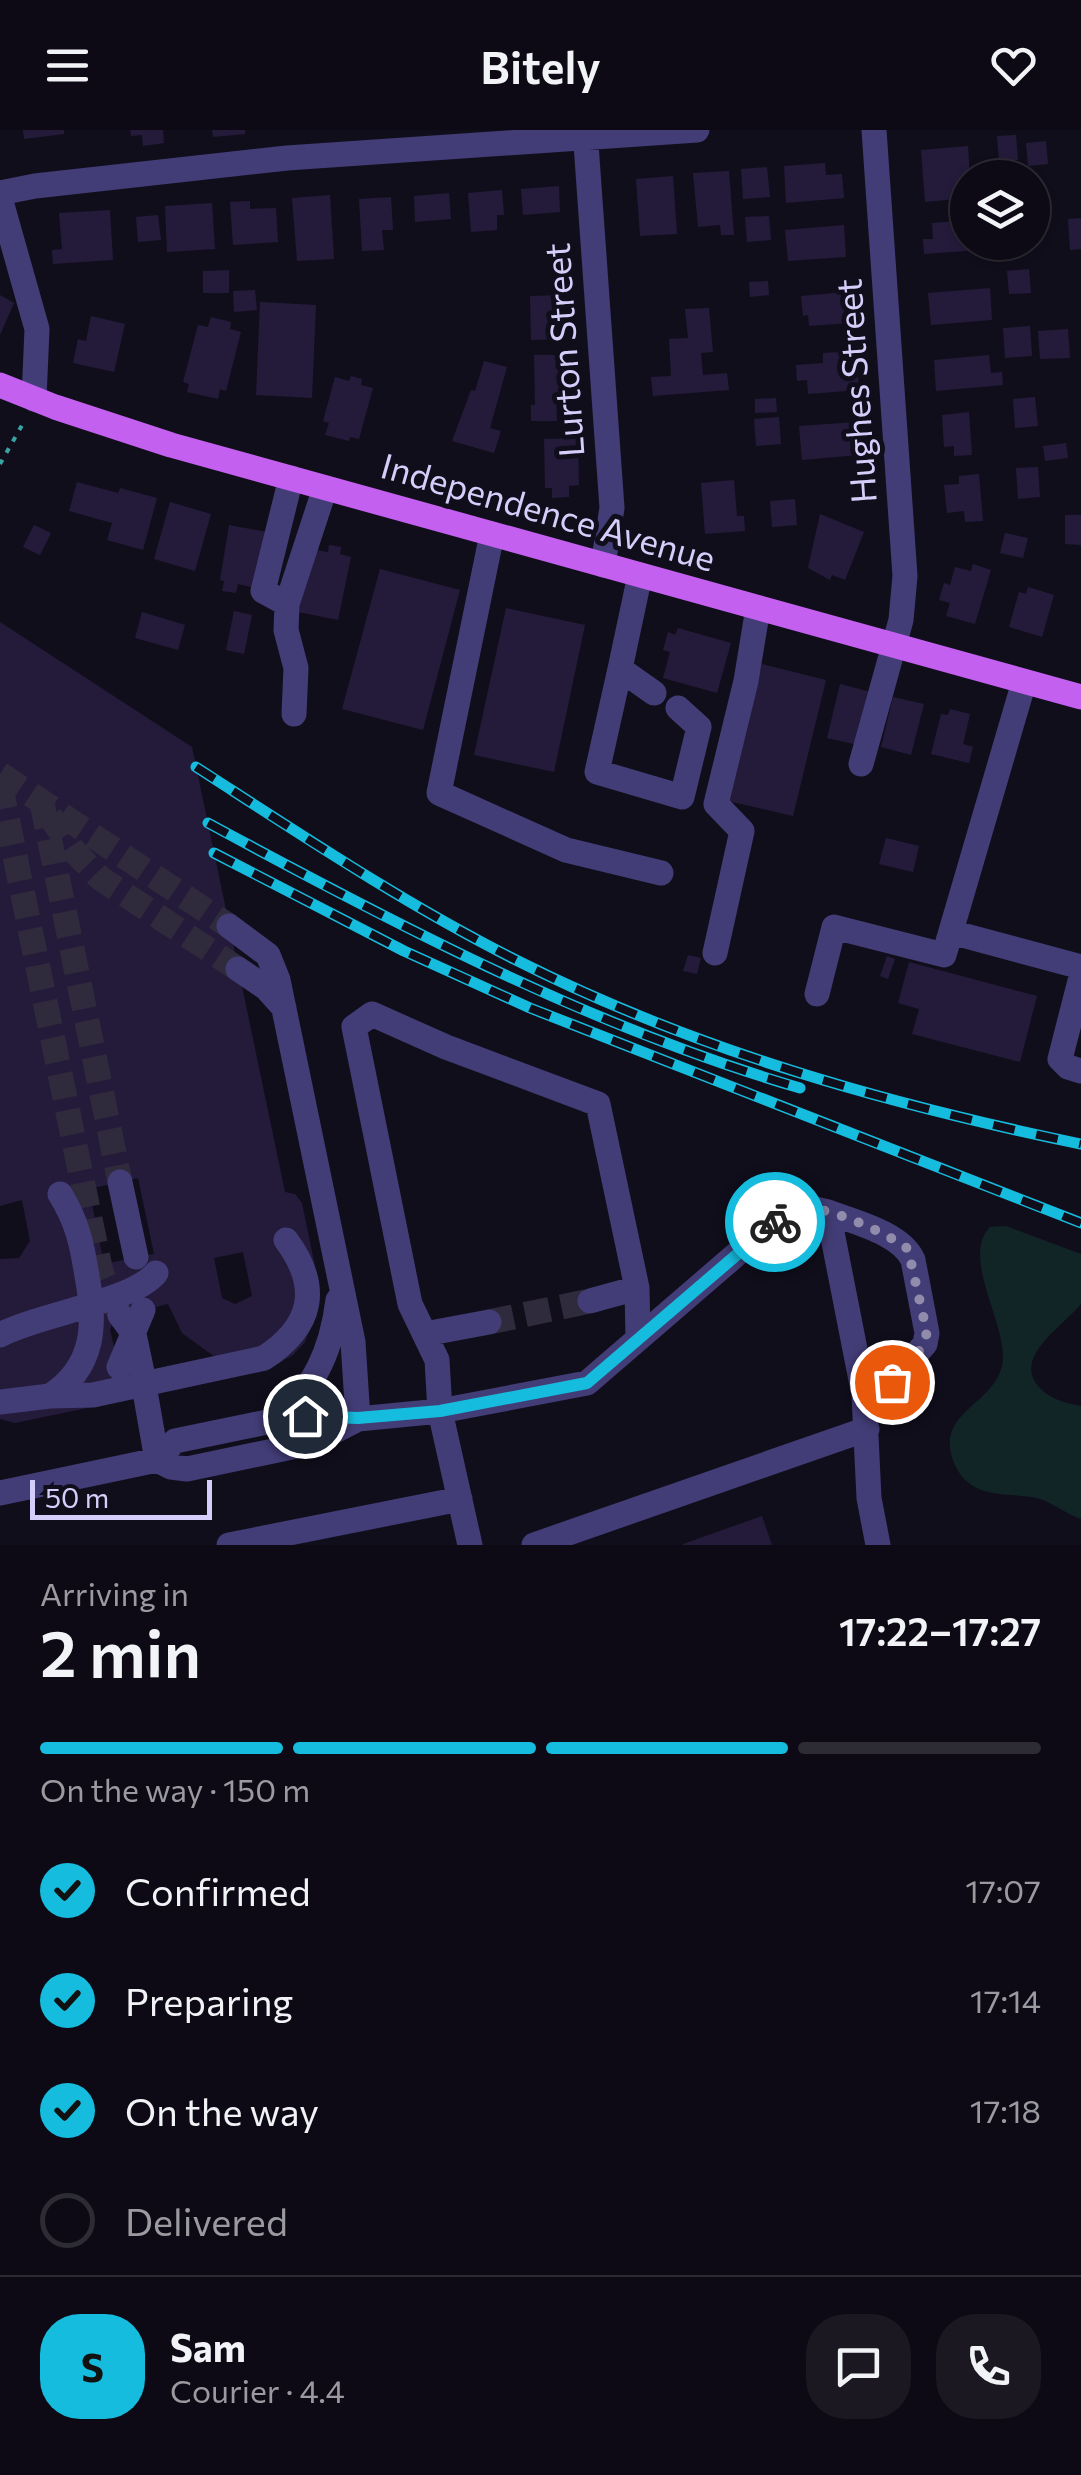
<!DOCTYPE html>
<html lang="en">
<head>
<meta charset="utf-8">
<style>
	:root { --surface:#0d0a15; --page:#1b1822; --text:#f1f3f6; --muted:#9a9aa0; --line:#2d2b34; --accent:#16bcde }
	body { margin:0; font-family:Commissioner,sans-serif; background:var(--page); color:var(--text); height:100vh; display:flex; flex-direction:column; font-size:38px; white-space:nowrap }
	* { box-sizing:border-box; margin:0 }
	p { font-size:32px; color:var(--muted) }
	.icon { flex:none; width:55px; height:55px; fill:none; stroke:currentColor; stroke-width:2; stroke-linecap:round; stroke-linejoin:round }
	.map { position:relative; height:1415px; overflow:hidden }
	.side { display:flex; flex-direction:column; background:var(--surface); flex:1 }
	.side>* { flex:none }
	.fabs { position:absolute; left:950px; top:30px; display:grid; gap:20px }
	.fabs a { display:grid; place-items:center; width:100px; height:100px; border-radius:50%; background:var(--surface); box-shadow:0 2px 8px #0004,0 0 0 2px var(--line); font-size:50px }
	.scale { position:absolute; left:30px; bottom:25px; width:182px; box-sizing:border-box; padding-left:10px; border:5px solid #d6cefa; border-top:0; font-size:28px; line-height:35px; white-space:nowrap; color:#d6cefa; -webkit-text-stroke:8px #110e1c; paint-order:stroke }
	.pin { position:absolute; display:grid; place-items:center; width:85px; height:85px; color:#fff; margin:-42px; border:5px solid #fff; border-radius:50%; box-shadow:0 2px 10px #0007 }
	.courier { position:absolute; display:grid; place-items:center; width:100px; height:100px; margin:-50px; border:8px solid #16bcde; border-radius:50%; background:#fff; color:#222; box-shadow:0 2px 12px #0007 }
	.headline em { font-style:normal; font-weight:600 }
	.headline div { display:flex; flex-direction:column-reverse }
	.headline { display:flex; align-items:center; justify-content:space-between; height:170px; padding:0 40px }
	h1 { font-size:65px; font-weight:600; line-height:75px }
	.bar { display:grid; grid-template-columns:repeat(4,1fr); gap:15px 10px; align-content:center; height:120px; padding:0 40px }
	.bar i { height:12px; border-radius:8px; background:var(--line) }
	.bar .current { background:var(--accent) }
	.bar p { grid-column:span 4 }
	.line { display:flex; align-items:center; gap:25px; padding:0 40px; border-top:2px solid var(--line) }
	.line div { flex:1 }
	.round { display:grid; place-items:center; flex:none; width:105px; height:105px; border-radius:40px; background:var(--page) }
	ol { padding:0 40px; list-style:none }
	li { display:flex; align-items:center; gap:30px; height:110px }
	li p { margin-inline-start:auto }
	li .icon { padding:10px; border-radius:50%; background:var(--accent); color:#111; stroke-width:4 }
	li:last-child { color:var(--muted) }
	li i { width:55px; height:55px; border:5px solid var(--line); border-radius:50% }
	header { display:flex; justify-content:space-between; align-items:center; height:130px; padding:0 40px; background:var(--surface); font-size:45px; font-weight:600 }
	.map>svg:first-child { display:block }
</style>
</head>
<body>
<header><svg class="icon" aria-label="menu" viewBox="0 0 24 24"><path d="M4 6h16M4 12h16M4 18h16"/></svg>Bitely<svg class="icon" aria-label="heart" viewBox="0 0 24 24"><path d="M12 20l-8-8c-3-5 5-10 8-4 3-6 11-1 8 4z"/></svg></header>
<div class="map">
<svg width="1081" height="1415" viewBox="0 0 1081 1415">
	<rect width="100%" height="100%" fill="#110e1c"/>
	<path fill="#112526" d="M 1006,1096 L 1081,1124 L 1081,1174 C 1063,1196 1013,1227 1038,1256 C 1049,1269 1065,1273 1081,1276 L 1081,1389 C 1064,1383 1050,1370 1032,1367 C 1004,1363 973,1368 957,1339 C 927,1281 1000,1276 1003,1229 C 1005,1191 961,1126 990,1097 Z"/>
	<path fill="#241b3b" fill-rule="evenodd" d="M 23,0 L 64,0 L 64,4 L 24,9 Z
		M 130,0 L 163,0 L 164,13 L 143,16 L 142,5 L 131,6 Z
		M 212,0 L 245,0 L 245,4 L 213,7 Z
		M 1016,5 L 1018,30 L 999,31 L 997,6 Z
		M 1046,11 L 1048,34 L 1028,36 L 1026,13 Z
		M 968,16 L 970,48 L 968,48 L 968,68 L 925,72 L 921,20 Z
		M 825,33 L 826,45 L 842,44 L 844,68 L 786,73 L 784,36 Z
		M 767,37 L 770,67 L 743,69 L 741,39 Z
		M 729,41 L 734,105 L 721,105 L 720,95 L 698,97 L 693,43 Z
		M 673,46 L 677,104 L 640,106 L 636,49 Z
		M 559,56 L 560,82 L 523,85 L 521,59 Z
		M 502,60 L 504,85 L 497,85 L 497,100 L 471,102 L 468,63 Z
		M 449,63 L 451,89 L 415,92 L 414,66 Z
		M 330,65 L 334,129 L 297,131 L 292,68 Z
		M 391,67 L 393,100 L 382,100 L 384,120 L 362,121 L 359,69 Z
		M 250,71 L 250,79 L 276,78 L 278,112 L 233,115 L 230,72 Z
		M 212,73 L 215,119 L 167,122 L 165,76 Z
		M 110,80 L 113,130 L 53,134 L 52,120 L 62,119 L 59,83 Z
		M 158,85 L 161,110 L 138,112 L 136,87 Z
		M 769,86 L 771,110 L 747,112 L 745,87 Z
		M 1081,88 L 1081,119 L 1070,120 L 1068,89 Z
		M 968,90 L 968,112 L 978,112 L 979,120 L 924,124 L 923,109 L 933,109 L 932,93 Z
		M 844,95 L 846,127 L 788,131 L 785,100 Z
		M 1029,139 L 1031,163 L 1009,164 L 1007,141 Z
		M 229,140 L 229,163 L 203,163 L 203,141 Z
		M 768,151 L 769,165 L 750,167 L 749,152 Z
		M 990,158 L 992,190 L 931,195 L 928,163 Z
		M 255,160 L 257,180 L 234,182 L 233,161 Z
		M 846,162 L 849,193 L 809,196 L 808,185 L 803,186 L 801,166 Z
		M 0,165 L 14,173 L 0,205 Z
		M 563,165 L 564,209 L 531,210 L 530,166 Z
		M 260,172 L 316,175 L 312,268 L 256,265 Z
		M 709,178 L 713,222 L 701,223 L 703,245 L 727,243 L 729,260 L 653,266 L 651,247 L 671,246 L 669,209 L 688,208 L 685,179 Z
		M 91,186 L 125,194 L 114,242 L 73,233 L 78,209 L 86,211 Z
		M 211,187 L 231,192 L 230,199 L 241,202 L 226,261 L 220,259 L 218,269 L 187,262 L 189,254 L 183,252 L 198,195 L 208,197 Z
		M 1030,196 L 1032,226 L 1005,228 L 1003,198 Z
		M 1068,199 L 1070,228 L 1040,229 L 1038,201 Z
		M 856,221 L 859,260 L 808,264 L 807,250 L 797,251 L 796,235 L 823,233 L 823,223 Z
		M 534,225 L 566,225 L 567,267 L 556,267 L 557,291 L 531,291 L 531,275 L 535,275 Z
		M 989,225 L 991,243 L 1002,242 L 1003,255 L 936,261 L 934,230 Z
		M 484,231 L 507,237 L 490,298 L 501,301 L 494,323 L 452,311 L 471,260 L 475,261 Z
		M 351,246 L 362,249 L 361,255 L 373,258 L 359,309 L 350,307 L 349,311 L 325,305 L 329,293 L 323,291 L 335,247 L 349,251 Z
		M 1035,267 L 1038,296 L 1015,298 L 1013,269 Z
		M 776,268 L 777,282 L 755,283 L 755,269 Z
		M 969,282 L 972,325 L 954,326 L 954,316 L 944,317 L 942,285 Z
		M 779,287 L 781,314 L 756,316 L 754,289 Z
		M 857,292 L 859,325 L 802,330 L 799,296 Z
		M 578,308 L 579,355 L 569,356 L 569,367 L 552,368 L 552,358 L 545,358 L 544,309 Z
		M 1066,313 L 1068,328 L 1045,331 L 1043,316 Z
		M 1038,337 L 1040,367 L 1018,369 L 1016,338 Z
		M 979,344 L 983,391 L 965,392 L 964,381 L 947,383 L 944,355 L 959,354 L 959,346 Z
		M 734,350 L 737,386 L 744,386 L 745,401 L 705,404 L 701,353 Z
		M 77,352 L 118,363 L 120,358 L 157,368 L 143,420 L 107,410 L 112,393 L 69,381 Z
		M 795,369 L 797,395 L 772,397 L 770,371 Z
		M 170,372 L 211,384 L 195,441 L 154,429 Z
		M 820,384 L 864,402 L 845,450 L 832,445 L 830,450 L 808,438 Z
		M 1065,385 L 1081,385 L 1081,415 L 1065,414 Z
		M 34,395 L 51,403 L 40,425 L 23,417 Z
		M 229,395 L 267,402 L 256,458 L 238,454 L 236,463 L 222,461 L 224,451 L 220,450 Z
		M 1005,403 L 1028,408 L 1023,428 L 1000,423 Z
		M 329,415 L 341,417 L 340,424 L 351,427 L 338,490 L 298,482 L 311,419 L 328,422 Z
		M 973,434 L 991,440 L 975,494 L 946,486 L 950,473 L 939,470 L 944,453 L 950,455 L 955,437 L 971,441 Z
		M 380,439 L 460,460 L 423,600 L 342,579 Z
		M 1028,457 L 1054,465 L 1042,507 L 1009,497 L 1019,462 L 1026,464 Z
		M 506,478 L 585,495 L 554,642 L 474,625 Z
		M 234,481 L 252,485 L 244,524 L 226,520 Z
		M 142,482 L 185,495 L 178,520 L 135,508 Z
		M 0,492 L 192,617 L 285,1062 L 295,1064 L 302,1073 L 317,1146 L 318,1176 L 305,1212 L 293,1225 L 266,1241 L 15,1293 L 0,1289 L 0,1129 L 19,1128 L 30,1111 L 22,1070 L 0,1076 ZM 138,1048 L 154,1124 L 104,1134 L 89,1059 ZM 243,1122 L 252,1166 L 235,1174 L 222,1168 L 214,1128 ZM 168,1174 L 182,1203 L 215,1227 L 129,1245 L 118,1234 L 110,1200 L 113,1190 L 118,1186 Z
		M 678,498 L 731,513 L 717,563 L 663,548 L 670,522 L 663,520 L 668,502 L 675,505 Z
		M 762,534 L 826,550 L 793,686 L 728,671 Z
		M 840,554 L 871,562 L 858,615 L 827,608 Z
		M 893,567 L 924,574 L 911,625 L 881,617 Z
		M 950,579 L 970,584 L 963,614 L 973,617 L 969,633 L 931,624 L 941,584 L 948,585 Z
		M 886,708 L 919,716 L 913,742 L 879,734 Z
		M 688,825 L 701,828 L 697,844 L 683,841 Z
		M 887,826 L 895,829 L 888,849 L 880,846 Z
		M 909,832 L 1037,866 L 1020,932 L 912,904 L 919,879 L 898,873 Z
		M 762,1386 L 772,1415 L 683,1415 L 683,1414 Z"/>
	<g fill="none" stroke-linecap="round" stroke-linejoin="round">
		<path stroke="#2f2b3d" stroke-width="25" stroke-dasharray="25 12" stroke-linecap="butt" d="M 0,644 L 229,796
			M 0,654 L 101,1142 L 120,1185
			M 42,673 L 120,1052
			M 50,686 L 72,719 L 100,748 L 238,839
			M 489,1192 L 590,1171"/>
		<path stroke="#39a2a3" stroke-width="4" stroke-dasharray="5 8" stroke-linecap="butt" d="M 0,334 L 25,290"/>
		<path stroke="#433d77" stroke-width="25" d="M 585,0 L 612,378 L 603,435
			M 0,63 L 35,56 L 287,28 L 697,0
			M 0,68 L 37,199 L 34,269
			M 291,348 L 263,461 L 287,474 L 325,358
			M 492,404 L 439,663 L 566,720 L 661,743
			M 287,474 L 286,500 L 296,538 L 294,584
			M 620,539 L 640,445
			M 654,563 L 620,539 L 597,642 L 682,667 L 699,597 L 678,578
			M 861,634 L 901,490 L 905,446 L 874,0
			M 229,796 L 268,825 L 278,850 L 353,1212 L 358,1289
			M 951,802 L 1081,837
			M 715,823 L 742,701 L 716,674 L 746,551 L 758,478
			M 238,839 L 266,858 L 284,878
			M 1081,847 L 1060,929 L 1068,937 L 1081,941
			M 817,864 L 834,797 L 944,825 L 1024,552
			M 120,1052 L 136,1127
			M 828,1082 C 854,1092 901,1103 913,1130 L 927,1203 L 925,1214 L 866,1281
			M 590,1171 L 637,1158
			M 120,1185 L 134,1204 L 142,1242
			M 425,1204 L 489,1192
			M 0,1205 C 39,1184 132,1172 156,1143
			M 119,1237 L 143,1180
			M 50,1266 C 95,1237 96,1194 87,1146 C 82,1114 77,1091 60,1064
			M 146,1267 L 157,1330
			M 0,1272 L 50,1266 L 93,1265 L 264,1228 C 313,1196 321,1157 286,1110
			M 274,1289 C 315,1261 332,1218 338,1170
			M 157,1330 L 175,1311 L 272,1291 L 305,1285 L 358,1289 L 440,1281 L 587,1253 L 789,1079 L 807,1077 L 828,1082 L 864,1265 L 869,1368 L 878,1415
			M 0,1363 L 157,1330 L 171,1337 L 187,1339 L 311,1313 L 358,1289
			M 229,1415 L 460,1369
			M 470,1415 L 440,1281 L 437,1230 L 410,1174 L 354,897 L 372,884 L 446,917 L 598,974 L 637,1158 L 638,1209
			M 534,1415 L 867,1299"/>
		<path stroke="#c360ef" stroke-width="25" d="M 0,255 L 55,277 L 171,315 L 1081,567"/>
		<defs>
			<path id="rail" d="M 196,637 C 300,704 403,773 514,829 C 692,919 886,974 1081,1014
				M 208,693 C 399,796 591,897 800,958
				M 214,723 L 404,821 L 530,878 L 1081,1093"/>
		</defs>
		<use href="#rail" stroke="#16bcde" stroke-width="11"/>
		<use href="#rail" stroke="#110e1c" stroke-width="8" stroke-dasharray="22" stroke-linecap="butt"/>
	</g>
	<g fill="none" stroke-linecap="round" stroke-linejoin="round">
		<path stroke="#918bac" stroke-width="10" stroke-dasharray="0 18" d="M 775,1092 C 784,1084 790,1078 803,1078 C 830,1077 887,1103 908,1119 L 927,1203 L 918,1223 L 892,1252"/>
		<path stroke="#16bcde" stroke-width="12" d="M 305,1286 L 358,1288 L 440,1281 L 587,1253 L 775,1092"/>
	</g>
	<g text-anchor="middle" stroke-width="10" stroke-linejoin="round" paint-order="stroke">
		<g font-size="35" fill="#d6cefa" stroke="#110e1c">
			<text transform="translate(565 220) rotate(-94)" y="12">Lurton Street</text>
			<text transform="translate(857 261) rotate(-94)" y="12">Hughes Street</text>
			<text transform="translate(548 383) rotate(16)" y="12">Independence Avenue</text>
		</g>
	</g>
</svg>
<div class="fabs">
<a><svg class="icon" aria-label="layers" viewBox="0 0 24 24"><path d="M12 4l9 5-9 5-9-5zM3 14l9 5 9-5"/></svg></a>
</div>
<div class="scale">50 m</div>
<div class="pin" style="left:892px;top:1252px;background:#ea580c"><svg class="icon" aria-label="bag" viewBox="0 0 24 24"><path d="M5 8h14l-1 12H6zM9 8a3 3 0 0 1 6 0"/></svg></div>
<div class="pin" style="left:305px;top:1286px;background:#1f2937"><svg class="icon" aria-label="home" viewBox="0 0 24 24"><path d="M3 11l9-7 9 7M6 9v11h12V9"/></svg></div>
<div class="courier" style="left:775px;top:1092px"><svg class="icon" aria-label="bike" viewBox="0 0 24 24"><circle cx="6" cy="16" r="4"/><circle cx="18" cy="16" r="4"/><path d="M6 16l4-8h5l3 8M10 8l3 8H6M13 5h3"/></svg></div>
</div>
<section class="side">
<div class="headline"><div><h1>2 min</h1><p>Arriving in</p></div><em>17:22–17:27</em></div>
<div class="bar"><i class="current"></i><i class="current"></i><i class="current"></i><i></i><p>On the way · 150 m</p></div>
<ol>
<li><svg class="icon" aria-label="check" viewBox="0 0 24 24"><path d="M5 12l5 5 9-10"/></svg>Confirmed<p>17:07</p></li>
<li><svg class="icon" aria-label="check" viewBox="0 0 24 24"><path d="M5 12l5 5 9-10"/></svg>Preparing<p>17:14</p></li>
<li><svg class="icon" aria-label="check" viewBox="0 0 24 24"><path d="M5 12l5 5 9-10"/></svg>On the way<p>17:18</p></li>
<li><i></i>Delivered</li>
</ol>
<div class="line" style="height:180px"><b class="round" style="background:var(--accent);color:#111">S</b><div><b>Sam</b><p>Courier · 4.4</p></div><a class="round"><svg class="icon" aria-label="chat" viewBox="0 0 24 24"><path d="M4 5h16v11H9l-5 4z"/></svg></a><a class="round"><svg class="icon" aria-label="phone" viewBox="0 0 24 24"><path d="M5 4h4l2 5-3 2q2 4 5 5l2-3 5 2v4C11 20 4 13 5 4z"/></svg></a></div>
</section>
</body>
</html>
